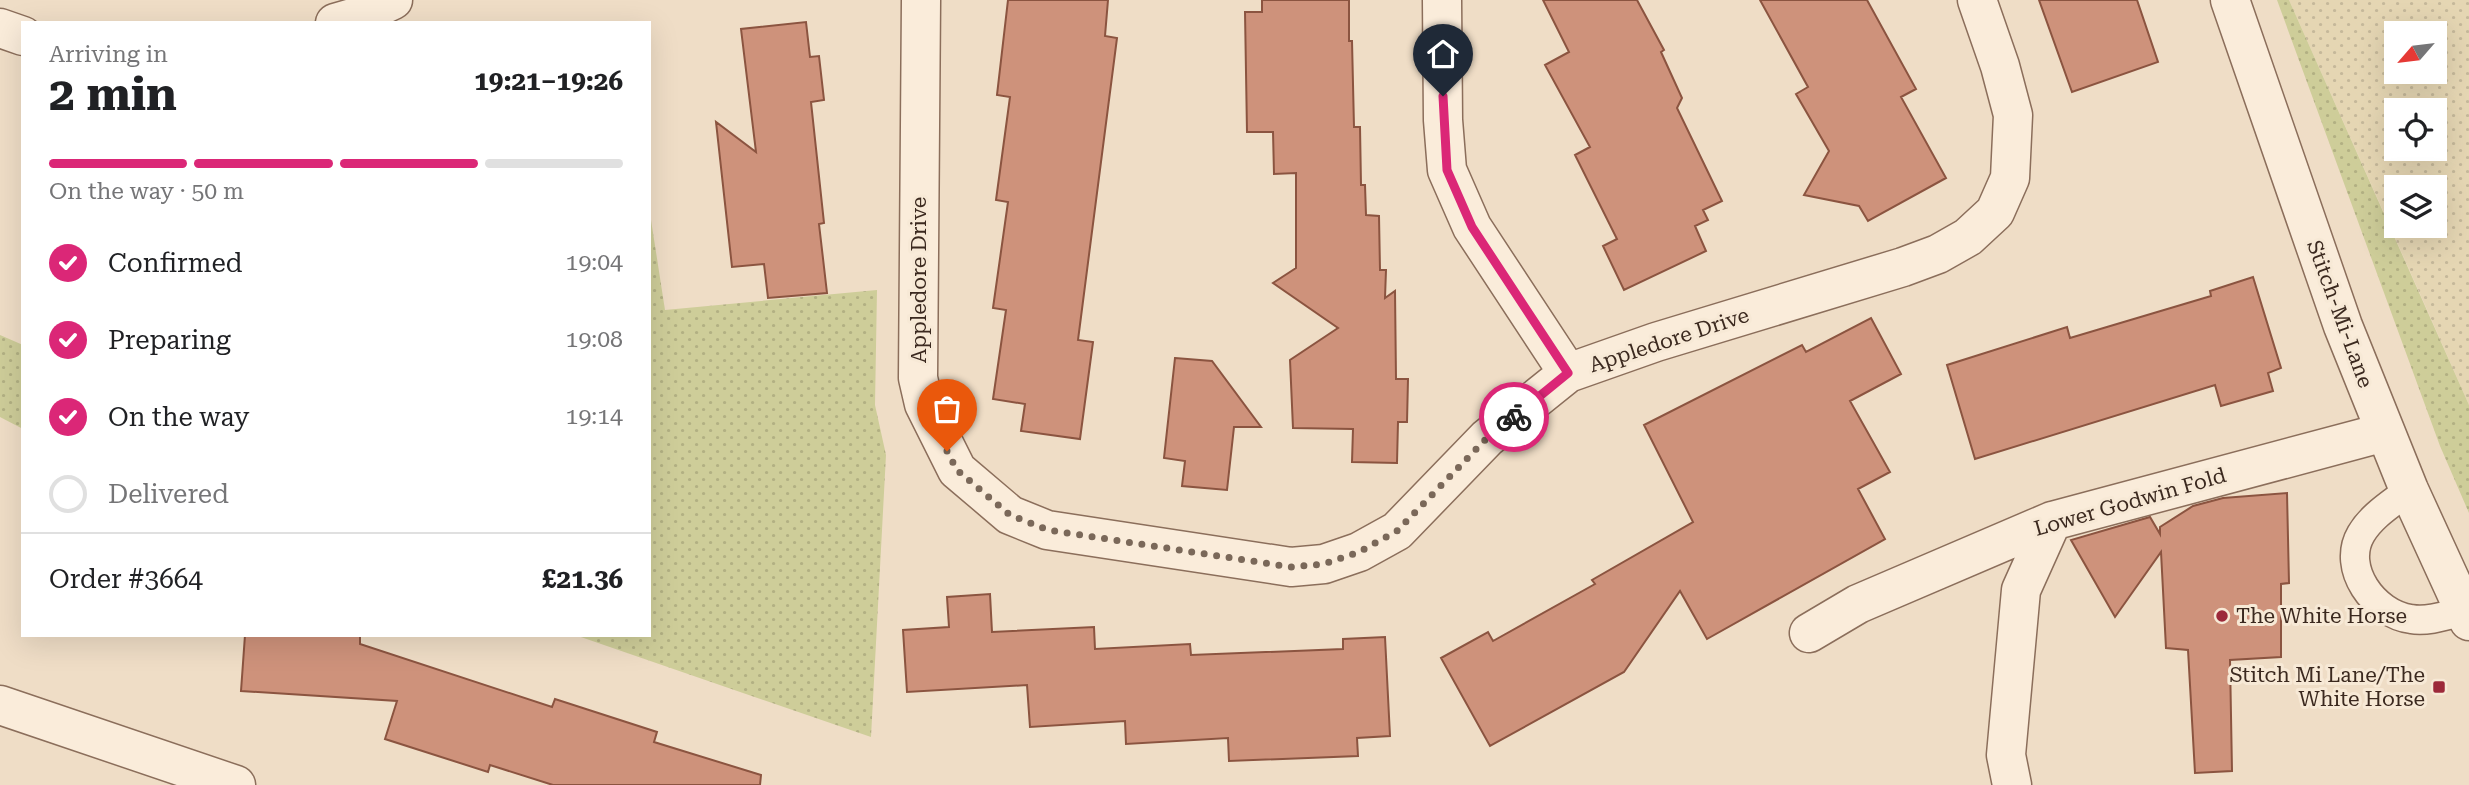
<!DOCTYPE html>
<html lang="en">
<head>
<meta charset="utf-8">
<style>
	:root { --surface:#fff; --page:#f6f6f6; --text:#202124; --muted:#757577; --line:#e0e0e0; --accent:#db2777 }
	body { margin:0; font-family:"Roboto Serif",serif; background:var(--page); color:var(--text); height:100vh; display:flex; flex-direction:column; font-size:26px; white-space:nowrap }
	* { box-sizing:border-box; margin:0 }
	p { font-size:23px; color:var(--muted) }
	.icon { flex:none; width:38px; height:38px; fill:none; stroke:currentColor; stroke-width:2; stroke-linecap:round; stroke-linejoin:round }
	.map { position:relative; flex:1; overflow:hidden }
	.panel { position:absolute; left:21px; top:21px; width:630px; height:616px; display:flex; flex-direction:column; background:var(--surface); border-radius:0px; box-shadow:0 7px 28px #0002 }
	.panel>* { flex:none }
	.needle { width:46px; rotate:242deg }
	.buttons { position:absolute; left:2384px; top:21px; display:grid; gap:14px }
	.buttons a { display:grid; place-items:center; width:63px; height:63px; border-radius:0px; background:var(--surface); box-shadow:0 7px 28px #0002; font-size:35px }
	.pin { position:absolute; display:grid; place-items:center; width:60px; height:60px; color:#fff; margin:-72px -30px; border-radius:50% 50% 50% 0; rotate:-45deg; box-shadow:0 0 7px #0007 }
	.pin .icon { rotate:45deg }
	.courier { position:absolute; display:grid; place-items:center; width:70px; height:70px; margin:-35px; border:5px solid #db2777; border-radius:50%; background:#fff; color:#222; box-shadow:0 2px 9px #0007 }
	.head em { font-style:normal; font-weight:700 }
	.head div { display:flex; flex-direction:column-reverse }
	.head { display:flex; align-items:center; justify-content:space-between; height:119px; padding:0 28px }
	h1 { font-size:46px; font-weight:700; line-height:52px }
	.bar { display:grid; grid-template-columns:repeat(4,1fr); gap:10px 7px; align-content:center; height:84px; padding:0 28px }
	.bar i { height:9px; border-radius:5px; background:var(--line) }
	.bar .selected { background:var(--accent) }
	.bar p { grid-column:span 4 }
	.line { display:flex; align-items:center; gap:18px; padding:0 28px; border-top:2px solid var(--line) }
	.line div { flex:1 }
	ol { padding:0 28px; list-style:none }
	li { display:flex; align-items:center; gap:21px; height:77px }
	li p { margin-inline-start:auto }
	li .icon { padding:7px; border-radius:50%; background:var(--accent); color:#fff; stroke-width:4 }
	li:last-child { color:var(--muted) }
	li i { width:38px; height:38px; border:4px solid var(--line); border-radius:50% }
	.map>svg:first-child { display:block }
</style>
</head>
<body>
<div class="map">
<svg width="2469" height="785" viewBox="0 0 2469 785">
	<defs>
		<pattern id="farmland-dots" width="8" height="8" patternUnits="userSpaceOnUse" patternTransform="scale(1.75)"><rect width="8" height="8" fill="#e5d6b3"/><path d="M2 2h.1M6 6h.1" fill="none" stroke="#c5b89a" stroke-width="1.8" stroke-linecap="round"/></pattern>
		<pattern id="grass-dots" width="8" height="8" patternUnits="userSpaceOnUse" patternTransform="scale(1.75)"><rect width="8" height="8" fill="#cecd99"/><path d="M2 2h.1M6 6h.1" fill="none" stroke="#b2b083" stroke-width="1.8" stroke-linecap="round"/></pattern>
	</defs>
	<rect width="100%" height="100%" fill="#efddc6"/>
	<path fill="url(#farmland-dots)" fill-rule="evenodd" d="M 2289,0 L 2469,0 L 2469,405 L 2425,305 ZM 2396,33 L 2434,33 L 2434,72 L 2396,72 ZM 2396,110 L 2434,110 L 2434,149 L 2396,149 ZM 2396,187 L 2434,187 L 2434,226 L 2396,226 Z"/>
	<path fill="url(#grass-dots)" d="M 2277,0 L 2289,0 L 2469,405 L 2469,513 L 2440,446 Z
		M 649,207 L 665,310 L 877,290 L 875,405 L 886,455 L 871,737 L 575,635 L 649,635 Z
		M 0,335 L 23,345 L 23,429 L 0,417 Z"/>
	<path fill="#ce927b" stroke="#8b5440" stroke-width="2" d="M 1008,0 L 1108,0 L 1105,36 L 1117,38 L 1078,340 L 1093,342 L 1080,439 L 1021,431 L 1025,404 L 993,399 L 1006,310 L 993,308 L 1008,202 L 996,200 L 1010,97 L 997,95 Z
		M 1262,0 L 1349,0 L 1349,41 L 1352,41 L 1354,127 L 1360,127 L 1361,185 L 1365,185 L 1366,215 L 1379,216 L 1380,270 L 1386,270 L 1385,298 L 1395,291 L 1396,379 L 1408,379 L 1407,422 L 1398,422 L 1397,463 L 1352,462 L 1353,429 L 1293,428 L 1290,360 L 1338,328 L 1273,283 L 1296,268 L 1296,173 L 1274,174 L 1273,132 L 1247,132 L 1245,12 L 1262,12 Z
		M 1543,0 L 1637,0 L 1664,50 L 1661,52 L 1682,98 L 1677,108 L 1722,201 L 1703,210 L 1708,220 L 1695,226 L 1706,251 L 1624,290 L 1603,246 L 1617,239 L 1575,155 L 1590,147 L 1545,65 L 1569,52 Z
		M 1760,0 L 1867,0 L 1916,89 L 1901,97 L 1946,178 L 1868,221 L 1859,206 L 1804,195 L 1829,151 L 1796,94 L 1808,87 Z
		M 2039,0 L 2137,0 L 2158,62 L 2072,92 Z
		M 806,22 L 810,57 L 819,56 L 824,100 L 811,102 L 824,223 L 819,224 L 827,293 L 768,298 L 764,264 L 732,267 L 716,122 L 756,152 L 741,29 Z
		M 2253,277 L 2281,368 L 2268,373 L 2273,391 L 2221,406 L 2215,385 L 1975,459 L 1947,365 L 2067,327 L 2070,338 L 2211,296 L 2210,291 Z
		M 1871,318 L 1901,374 L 1850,401 L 1890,472 L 1858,489 L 1885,539 L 1707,639 L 1680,591 L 1624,672 L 1490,746 L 1441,658 L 1488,632 L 1493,641 L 1595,584 L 1592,580 L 1693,522 L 1644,425 L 1802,345 L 1806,352 Z
		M 1175,358 L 1212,361 L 1261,427 L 1234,427 L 1227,490 L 1182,486 L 1185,461 L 1164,458 Z
		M 2287,493 L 2289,583 L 2281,584 L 2281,657 L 2230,660 L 2232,771 L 2195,773 L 2188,650 L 2166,648 L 2161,552 L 2115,617 L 2071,540 L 2150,517 L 2160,534 L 2160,527 L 2193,506 L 2223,498 Z
		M 990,594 L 992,632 L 1094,627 L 1095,649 L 1190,644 L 1191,655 L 1343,649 L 1343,639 L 1385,637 L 1390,736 L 1357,738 L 1358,756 L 1229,761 L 1228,738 L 1126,744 L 1125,721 L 1030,727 L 1027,685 L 907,692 L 903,630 L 949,627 L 947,597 Z
		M 245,635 L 360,635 L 360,644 L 552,707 L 555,699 L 657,732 L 654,742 L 761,775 L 760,785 L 553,785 L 490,765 L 488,772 L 385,739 L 397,701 L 241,691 Z"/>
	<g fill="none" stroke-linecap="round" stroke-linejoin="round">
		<defs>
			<path id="service" d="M 2409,490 C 2393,503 2372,515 2361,534 C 2341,568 2374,614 2411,619 C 2428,622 2448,615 2465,611"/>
			<path id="minor" d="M 921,0 L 918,378 L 924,404 L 957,470 L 1010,515 L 1047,530 L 1291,567 L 1324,564 L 1359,552 L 1397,531 L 1487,438 L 1568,373 L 1656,342 L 1903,267 L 1938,254 L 1968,237 L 1995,212 L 2010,178 L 2013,115 L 2000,66 L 1977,0
				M 1442,0 L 1443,120 L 1447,170 L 1472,227 L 1568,373
				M 335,23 L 359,16 L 393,0
				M 0,28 L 23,36
				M 1809,633 L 1858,604 L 2052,521 L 2385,432
				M 0,705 L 236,785
				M 2012,785 L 2006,755 L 2021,590 L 2052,521"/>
			<path id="tertiary" d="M 2230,0 L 2343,326 L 2409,490 L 2469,621"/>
		</defs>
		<use href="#service" stroke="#8b6e5b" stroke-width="31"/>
		<use href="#minor" stroke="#8b6e5b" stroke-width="41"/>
		<use href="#tertiary" stroke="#8b6e5b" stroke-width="41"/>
		<use href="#service" stroke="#faecda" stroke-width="28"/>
		<use href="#minor" stroke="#faecda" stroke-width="38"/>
		<use href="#tertiary" stroke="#faecda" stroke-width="38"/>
	</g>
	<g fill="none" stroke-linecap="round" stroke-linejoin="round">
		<path stroke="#7a6859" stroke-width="7" stroke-dasharray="0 12.6" d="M 947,451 L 957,470 L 1010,515 L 1048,530 L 1291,567 L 1324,564 L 1359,552 L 1397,531 L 1487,438 L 1514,417"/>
		<path stroke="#db2777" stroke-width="9" d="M 1443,96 L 1447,170 L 1472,227 L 1568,373 L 1514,417"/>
	</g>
	<g fill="#9c293a" stroke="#f7e9d6" stroke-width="2.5">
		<circle cx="2222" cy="616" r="7"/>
		<rect x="2432" y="680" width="14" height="14" rx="3.5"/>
	</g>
	<g text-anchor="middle" stroke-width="6" stroke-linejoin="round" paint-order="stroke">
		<g font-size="21" fill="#3b291f" stroke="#f7e9d6">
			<text transform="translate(919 280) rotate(-90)" y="7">Appledore Drive</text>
			<text transform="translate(2340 314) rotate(70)" y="7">Stitch-Mi-Lane</text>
			<text transform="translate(1669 340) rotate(-18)" y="7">Appledore Drive</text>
			<text transform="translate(2130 502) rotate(-16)" y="7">Lower Godwin Fold</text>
		</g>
		<g font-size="21" fill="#3b291f" stroke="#f7e9d6" text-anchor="start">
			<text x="2236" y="623">The White Horse</text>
			<text x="2425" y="682" text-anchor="end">Stitch Mi Lane/The<tspan x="2425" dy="24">White Horse</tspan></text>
		</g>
	</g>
</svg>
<div class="buttons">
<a><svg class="needle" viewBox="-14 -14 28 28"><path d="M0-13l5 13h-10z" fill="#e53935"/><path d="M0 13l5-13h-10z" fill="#757577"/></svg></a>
<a><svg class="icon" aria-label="locate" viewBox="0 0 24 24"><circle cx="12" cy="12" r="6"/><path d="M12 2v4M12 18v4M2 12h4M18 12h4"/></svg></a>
<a><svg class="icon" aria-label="layers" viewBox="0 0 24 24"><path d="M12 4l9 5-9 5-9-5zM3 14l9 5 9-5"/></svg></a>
</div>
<div class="pin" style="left:947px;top:451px;background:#ea580c"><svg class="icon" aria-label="bag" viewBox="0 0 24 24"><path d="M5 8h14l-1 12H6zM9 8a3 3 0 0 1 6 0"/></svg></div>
<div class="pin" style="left:1443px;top:96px;background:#1f2937"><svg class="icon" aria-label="home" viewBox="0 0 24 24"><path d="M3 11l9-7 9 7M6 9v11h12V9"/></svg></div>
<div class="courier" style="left:1514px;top:417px"><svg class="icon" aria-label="bike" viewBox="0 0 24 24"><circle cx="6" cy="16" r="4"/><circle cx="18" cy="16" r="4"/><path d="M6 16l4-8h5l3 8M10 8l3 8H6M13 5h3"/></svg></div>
<section class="panel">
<div class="head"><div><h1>2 min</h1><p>Arriving in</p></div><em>19:21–19:26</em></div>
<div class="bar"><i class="selected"></i><i class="selected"></i><i class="selected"></i><i></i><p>On the way · 50 m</p></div>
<ol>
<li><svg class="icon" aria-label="check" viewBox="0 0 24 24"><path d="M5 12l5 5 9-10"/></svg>Confirmed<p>19:04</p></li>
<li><svg class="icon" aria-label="check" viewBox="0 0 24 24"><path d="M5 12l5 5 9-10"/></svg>Preparing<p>19:08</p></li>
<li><svg class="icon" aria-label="check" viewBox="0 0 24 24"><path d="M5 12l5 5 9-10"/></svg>On the way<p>19:14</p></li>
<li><i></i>Delivered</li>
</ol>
<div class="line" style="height:91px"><div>Order #3664</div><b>£21.36</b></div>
</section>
</div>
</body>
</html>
